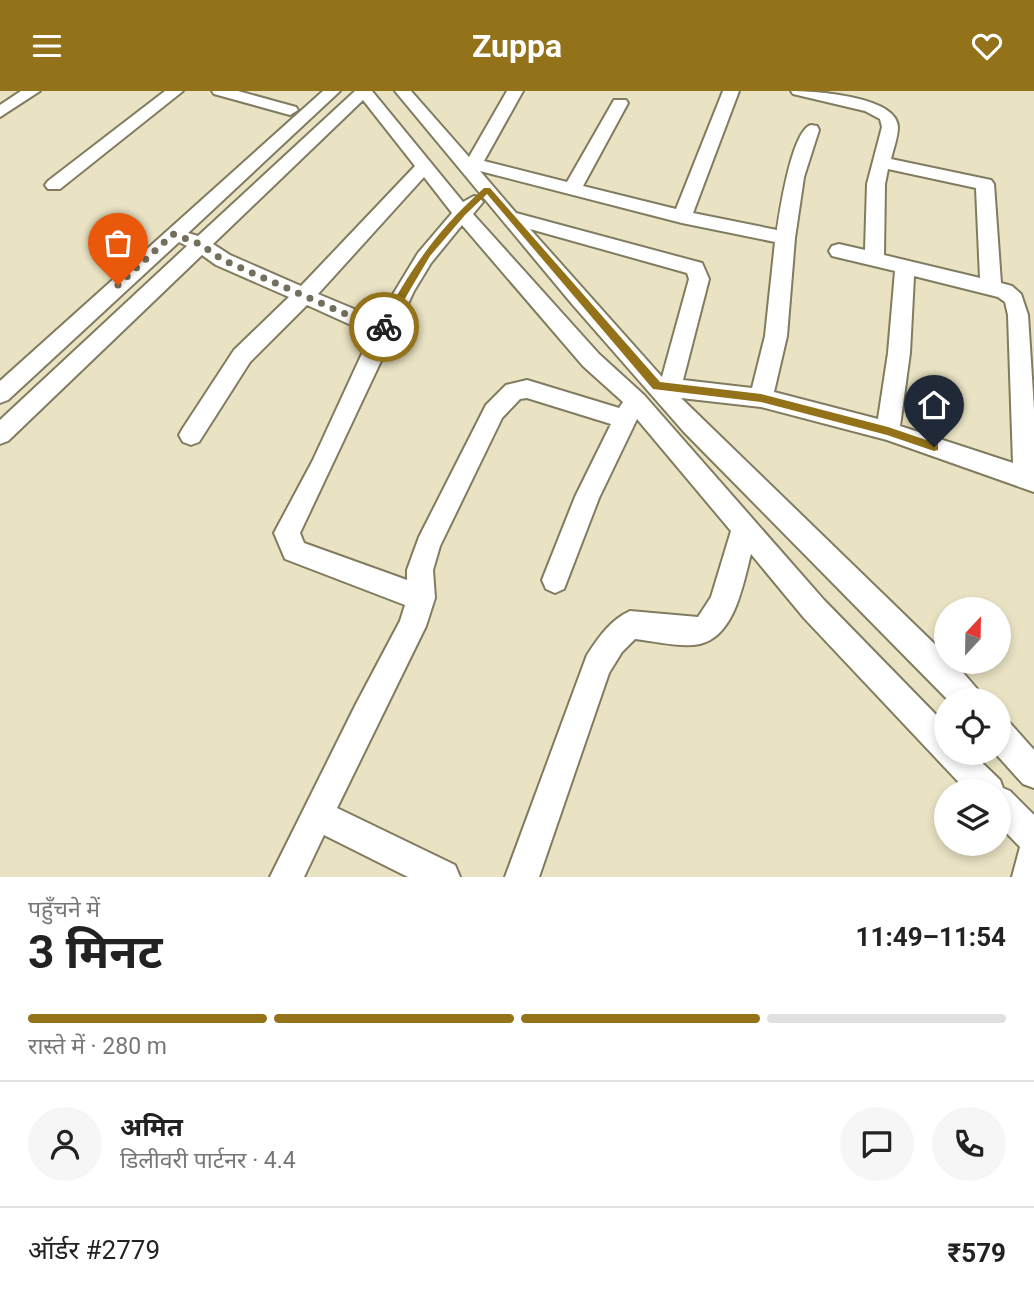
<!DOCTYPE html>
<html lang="hi">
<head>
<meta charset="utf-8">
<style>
	:root { --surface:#fff; --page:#f6f6f6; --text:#222; --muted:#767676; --line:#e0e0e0; --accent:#937219 }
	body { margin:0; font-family:Roboto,"Noto Sans Devanagari",sans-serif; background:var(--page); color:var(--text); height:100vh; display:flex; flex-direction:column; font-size:26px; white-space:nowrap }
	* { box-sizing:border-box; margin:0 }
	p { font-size:23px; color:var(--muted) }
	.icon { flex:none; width:38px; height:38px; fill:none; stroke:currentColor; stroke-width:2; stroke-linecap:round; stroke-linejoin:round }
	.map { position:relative; height:786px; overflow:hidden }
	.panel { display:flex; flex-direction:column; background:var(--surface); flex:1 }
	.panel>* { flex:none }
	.needle { width:46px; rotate:22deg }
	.controls { position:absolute; left:934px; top:506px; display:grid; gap:14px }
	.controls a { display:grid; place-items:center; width:77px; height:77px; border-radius:50%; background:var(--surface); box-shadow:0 4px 10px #0003; font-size:35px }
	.pin { position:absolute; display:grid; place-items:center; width:60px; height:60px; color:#fff; margin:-72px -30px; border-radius:50% 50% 50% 0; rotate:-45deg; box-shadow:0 0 7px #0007 }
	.pin .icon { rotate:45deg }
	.courier { position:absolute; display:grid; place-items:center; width:70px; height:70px; margin:-35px; border:5px solid #937219; border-radius:50%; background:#fff; color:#222; box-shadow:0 2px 9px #0007 }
	.headline em { font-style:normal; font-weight:700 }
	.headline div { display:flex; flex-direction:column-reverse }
	.headline { display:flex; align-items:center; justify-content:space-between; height:119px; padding:0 28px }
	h1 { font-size:46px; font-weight:700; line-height:52px }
	.bar { display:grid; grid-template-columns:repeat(4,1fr); gap:10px 7px; align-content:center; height:84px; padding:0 28px }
	.bar i { height:9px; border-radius:5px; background:var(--line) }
	.bar .active { background:var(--accent) }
	.bar p { grid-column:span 4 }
	.line { display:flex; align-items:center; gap:18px; padding:0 28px; border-top:2px solid var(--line) }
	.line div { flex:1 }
	.round { display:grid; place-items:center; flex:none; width:74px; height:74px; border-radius:37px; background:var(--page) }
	header { display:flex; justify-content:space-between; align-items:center; height:91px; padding:0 28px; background:var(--accent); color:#fff; font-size:32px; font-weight:700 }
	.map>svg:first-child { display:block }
</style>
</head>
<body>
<header><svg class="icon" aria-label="menu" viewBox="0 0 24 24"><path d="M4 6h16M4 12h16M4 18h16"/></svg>Zuppa<svg class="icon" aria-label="heart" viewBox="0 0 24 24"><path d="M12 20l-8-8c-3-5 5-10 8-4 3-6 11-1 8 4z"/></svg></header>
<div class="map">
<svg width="1034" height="786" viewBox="0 0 1034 786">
	<rect width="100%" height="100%" fill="#e9e2c3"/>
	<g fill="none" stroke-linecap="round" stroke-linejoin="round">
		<defs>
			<path id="minor" d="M 21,0 L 40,0 L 0,26 L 0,14 Z
				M 165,0 L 183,0 L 60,98 L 48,98 L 45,94 L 48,90 Z
				M 212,0 L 238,0 L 296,16 L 298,19 L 290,24 L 214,3 Z
				M 323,0 L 340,0 L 188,142 L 198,145 L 355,0 L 372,0 L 463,111 L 474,105 L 480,107 L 483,111 L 473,123 L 599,263 L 644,304 L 824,509 L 947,635 L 947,662 L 972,662 L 1000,689 L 1003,697 L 1010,700 L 1034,724 L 1034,786 L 1012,786 L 1020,756 L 999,734 L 999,700 L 967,700 L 804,527 L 751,463 C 743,493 735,545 700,553 C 680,557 655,550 635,548 L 622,561 L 609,582 L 539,786 L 505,786 L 587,564 C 599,546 610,529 630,520 L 698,526 L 711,506 L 731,440 L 637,328 L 599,407 L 564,498 L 555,502 L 546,498 L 542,489 L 575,406 L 611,333 L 527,307 L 520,308 L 502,327 L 440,455 L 433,479 L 435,507 L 426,535 L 337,717 L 455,774 L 460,786 L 408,786 L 324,744 L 304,786 L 270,786 L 356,613 L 400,530 L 405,514 L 285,468 L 274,442 L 313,369 L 371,243 L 307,214 L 250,271 L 199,351 L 191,354 L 183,351 L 179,344 L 183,337 L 234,259 L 289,206 L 216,174 L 202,164 L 8,350 L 0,353 L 0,329 L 187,155 L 179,151 L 8,309 L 0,312 L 0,290 ZM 363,9 L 415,75 L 301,195 L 230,164 L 213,153 ZM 424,86 L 452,122 L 418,162 L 378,228 L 318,203 ZM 462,134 L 583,275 L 623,311 L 619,317 L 527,289 L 506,294 L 486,314 L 419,446 L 407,479 L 407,489 L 304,452 L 300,442 L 414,200 L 431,172 Z
				M 395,0 L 411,0 L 469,66 L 507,0 L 523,0 L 484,70 L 567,91 L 614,9 L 626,9 L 628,12 L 583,95 L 676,118 L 723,0 L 739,0 L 693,122 L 777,139 C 780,119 792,39 811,34 L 817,35 L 819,39 L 804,86 L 795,147 L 787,245 L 774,301 L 878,328 L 888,262 L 895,180 L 832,165 L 829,160 L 832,155 L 839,153 L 865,159 L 867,93 L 882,36 L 880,28 L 865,20 L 793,3 L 791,0 C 814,0 897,5 898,36 C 898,46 893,59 891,68 L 991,89 L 994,93 L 1001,192 L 1012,195 L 1021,203 L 1028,224 L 1034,318 L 1034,401 L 887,349 L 761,316 L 681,307 L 947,565 L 947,570 L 953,570 L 978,599 L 983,609 L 948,609 L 684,341 L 572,213 ZM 888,78 L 976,97 L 980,187 L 884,164 L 885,93 ZM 480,80 L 682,132 L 775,151 L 765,245 L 752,297 L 683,289 L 709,188 L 702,172 L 516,122 ZM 530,138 L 687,182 L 689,188 L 662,286 ZM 914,185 L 998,206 L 1005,211 L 1008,224 L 1013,372 L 900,335 L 910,262 Z
				M 999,628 L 1010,632 L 1034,659 L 1034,697 L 1023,693 L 995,662 L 999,662 Z"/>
		</defs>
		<use href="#minor" stroke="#817b5f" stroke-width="4"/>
		<use href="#minor" fill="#fff" fill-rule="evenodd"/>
	</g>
	<path fill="#937219" d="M 484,97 L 490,97 L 660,291 L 761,303 L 888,336 L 938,353 L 938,359 L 934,360 L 887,344 L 761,311 L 653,298 L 487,103 L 465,124 L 430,165 L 387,238 L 380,238 L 379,236 C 411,178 435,141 484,97 Z"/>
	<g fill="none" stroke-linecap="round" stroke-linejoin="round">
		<path stroke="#736f5c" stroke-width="7" stroke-dasharray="0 12.6" d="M 118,194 L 173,143 L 200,153 L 223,169 L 382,239 L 384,236"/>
	</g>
</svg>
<div class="controls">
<a><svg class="needle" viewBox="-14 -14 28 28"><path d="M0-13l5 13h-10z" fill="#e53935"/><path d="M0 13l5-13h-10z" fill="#767676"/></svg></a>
<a><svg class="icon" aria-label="locate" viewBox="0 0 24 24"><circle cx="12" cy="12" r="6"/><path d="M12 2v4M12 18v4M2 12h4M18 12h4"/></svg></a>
<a><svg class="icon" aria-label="layers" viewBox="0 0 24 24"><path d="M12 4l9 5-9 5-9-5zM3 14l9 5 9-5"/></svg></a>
</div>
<div class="pin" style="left:118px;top:194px;background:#ea580c"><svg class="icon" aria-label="bag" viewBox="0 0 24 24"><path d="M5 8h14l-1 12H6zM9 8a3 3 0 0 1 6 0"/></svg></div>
<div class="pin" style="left:934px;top:356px;background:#1f2937"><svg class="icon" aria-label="home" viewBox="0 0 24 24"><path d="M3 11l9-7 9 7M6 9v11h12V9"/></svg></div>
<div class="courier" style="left:384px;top:236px"><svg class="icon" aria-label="bike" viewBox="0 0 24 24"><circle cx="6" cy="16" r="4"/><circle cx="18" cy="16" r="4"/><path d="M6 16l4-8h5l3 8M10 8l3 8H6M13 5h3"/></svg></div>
</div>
<section class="panel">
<div class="headline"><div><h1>3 मिनट</h1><p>पहुँचने में</p></div><em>11:49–11:54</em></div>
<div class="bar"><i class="active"></i><i class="active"></i><i class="active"></i><i></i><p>रास्ते में · 280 m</p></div>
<div class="line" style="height:126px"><a class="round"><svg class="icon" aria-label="person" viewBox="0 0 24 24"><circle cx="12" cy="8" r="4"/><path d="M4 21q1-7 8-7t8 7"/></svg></a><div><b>अमित</b><p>डिलीवरी पार्टनर · 4.4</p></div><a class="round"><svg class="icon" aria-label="chat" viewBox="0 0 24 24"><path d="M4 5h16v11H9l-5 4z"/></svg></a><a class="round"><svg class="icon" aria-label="phone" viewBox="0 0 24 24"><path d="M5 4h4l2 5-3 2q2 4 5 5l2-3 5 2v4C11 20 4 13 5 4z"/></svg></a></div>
<div class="line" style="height:91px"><div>ऑर्डर #2779</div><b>₹579</b></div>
</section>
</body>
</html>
